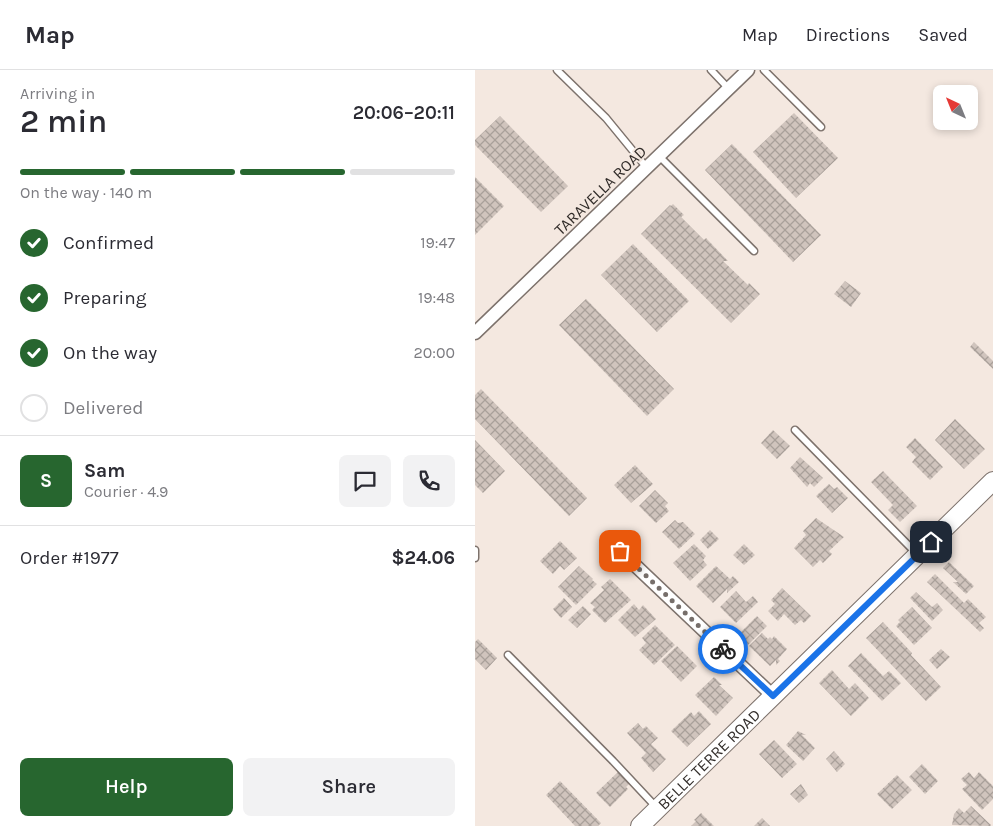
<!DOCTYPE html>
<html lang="en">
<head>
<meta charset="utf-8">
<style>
	:root { --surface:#fff; --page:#f2f2f3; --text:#2b2b33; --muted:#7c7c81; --line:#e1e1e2; --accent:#27662f }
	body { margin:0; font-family:Karla,sans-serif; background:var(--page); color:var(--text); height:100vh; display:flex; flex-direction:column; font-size:19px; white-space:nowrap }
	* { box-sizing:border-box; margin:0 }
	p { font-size:16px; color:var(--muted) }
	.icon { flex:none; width:28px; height:28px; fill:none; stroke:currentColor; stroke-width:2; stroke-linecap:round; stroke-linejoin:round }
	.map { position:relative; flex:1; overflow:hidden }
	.side { display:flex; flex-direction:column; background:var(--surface); width:475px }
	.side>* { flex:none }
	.needle { width:32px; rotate:317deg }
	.controls { position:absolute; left:458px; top:15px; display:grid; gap:10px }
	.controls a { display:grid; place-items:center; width:45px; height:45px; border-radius:8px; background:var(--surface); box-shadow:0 2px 8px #0003; font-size:25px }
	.pin { position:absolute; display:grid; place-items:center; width:42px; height:42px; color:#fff; margin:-21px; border-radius:10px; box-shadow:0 2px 8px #0006 }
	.courier { position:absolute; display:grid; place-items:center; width:50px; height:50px; margin:-25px; border:4px solid #1a73e8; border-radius:50%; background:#fff; color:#222; box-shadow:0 1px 6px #0007 }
	.overview em { font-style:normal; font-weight:600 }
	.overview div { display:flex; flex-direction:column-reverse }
	.overview { display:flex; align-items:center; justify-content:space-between; height:85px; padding:0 20px }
	h1 { font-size:32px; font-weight:600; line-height:38px }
	.bar { display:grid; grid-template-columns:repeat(4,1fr); gap:8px 5px; align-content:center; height:60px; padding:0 20px }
	.bar i { height:6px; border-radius:4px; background:var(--line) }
	.bar .active { background:var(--accent) }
	.bar p { grid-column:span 4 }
	.line { display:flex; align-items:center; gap:12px; padding:0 20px; border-top:1px solid var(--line) }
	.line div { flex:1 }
	.round { display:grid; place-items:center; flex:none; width:52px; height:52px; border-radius:8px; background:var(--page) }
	ol { padding:0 20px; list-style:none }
	li { display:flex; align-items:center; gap:15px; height:55px }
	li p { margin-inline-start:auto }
	li .icon { padding:5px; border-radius:50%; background:var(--accent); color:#fff; stroke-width:4 }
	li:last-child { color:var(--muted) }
	li i { width:28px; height:28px; border:2px solid var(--line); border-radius:50% }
	.action { display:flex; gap:10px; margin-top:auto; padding:10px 20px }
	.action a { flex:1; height:58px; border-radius:8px; background:var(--accent); color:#fff; font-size:20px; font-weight:600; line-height:58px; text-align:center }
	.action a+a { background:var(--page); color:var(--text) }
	header { display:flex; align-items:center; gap:30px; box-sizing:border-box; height:70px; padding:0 25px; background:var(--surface); border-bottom:1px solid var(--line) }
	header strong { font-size:24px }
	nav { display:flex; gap:28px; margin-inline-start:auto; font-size:18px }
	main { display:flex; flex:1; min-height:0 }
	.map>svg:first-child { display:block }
</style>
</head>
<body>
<header>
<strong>Map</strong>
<nav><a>Map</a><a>Directions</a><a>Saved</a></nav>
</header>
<main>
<section class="side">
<div class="overview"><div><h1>2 min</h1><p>Arriving in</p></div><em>20:06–20:11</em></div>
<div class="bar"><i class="active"></i><i class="active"></i><i class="active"></i><i></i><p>On the way · 140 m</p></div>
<ol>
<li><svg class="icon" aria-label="check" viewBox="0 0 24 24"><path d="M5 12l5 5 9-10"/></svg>Confirmed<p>19:47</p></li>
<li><svg class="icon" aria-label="check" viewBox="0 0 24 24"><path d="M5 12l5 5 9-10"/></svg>Preparing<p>19:48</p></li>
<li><svg class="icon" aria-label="check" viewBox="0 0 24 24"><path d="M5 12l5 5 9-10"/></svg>On the way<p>20:00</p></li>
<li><i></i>Delivered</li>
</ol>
<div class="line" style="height:90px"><b class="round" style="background:var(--accent);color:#fff">S</b><div><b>Sam</b><p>Courier · 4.9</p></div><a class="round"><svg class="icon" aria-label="chat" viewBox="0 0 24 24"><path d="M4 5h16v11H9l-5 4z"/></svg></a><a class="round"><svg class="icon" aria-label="phone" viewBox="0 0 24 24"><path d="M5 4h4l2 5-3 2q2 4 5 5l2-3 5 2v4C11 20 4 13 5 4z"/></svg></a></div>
<div class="line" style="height:65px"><div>Order #1977</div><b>$24.06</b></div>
<div class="action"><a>Help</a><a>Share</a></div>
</section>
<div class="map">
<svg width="518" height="756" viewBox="0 0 518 756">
	<defs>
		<pattern id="building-cross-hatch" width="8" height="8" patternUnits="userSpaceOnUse" patternTransform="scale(1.25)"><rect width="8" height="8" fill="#d0c4bd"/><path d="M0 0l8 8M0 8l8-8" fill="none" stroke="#a9a09a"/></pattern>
	</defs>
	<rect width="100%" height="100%" fill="#f4e8e0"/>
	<path fill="url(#building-cross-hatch)" d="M 319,43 L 363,88 L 321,128 L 278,82 Z
		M 25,46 L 93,116 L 66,142 L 0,75 L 0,70 Z
		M 257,74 L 346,165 L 318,192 L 230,100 Z
		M 0,107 L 29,136 L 0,165 Z
		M 198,134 L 209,145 L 206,147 L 229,170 L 231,168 L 253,191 L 248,191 L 273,215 L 274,213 L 285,224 L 256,253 L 166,164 L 195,135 L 196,136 Z
		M 158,174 L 214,231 L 182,262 L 126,205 Z
		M 370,211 L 386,223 L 376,237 L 359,224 Z
		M 111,229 L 199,319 L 172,346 L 84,255 Z
		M 499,272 L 518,291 L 518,299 L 495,277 Z
		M 6,319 L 112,428 L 94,446 L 0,349 L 0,325 Z
		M 480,349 L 510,379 L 489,399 L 460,370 Z
		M 298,360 L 315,376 L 302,389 L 286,373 Z
		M 440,368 L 468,397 L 455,410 L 437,392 L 441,387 L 431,377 Z
		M 0,370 L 30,401 L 8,423 L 0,415 Z
		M 325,387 L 348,408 L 339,417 L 335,413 L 332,417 L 315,398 Z
		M 160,395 L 178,414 L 156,433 L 139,415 Z
		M 408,401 L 442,436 L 425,452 L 413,440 L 418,435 L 396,412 Z
		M 354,414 L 359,419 L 362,417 L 373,428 L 357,443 L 341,426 Z
		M 180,420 L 193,433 L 190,436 L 194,441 L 181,453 L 164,436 Z
		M 341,448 L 369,467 L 354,481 L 357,484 L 348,493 L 345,490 L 338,497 L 319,478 L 331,465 L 328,461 Z
		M 200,450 L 203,453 L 208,452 L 220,464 L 204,479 L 187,462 Z
		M 235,460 L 244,469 L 233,479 L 225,470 Z
		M 85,471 L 102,488 L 89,500 L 85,496 L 78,504 L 65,491 Z
		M 219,474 L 231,486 L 228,490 L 232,495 L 215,511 L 198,493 Z
		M 269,474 L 280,485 L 269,495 L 258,485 Z
		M 474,492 L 499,516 L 491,524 L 478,512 L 483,512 L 468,498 Z
		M 104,496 L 118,509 L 117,510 L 122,514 L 101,535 L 83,517 Z
		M 241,496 L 255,509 L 258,506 L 264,512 L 252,523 L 252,519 L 238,533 L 221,516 Z
		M 460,504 L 489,533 L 493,529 L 511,547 L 504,553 L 509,558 L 505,562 L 452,512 Z
		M 135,509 L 156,530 L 130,553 L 117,540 L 120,537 L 115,533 L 129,520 L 126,517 Z
		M 307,518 L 336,546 L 329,553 L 326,550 L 320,555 L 309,544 L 303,551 L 293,541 L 300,534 L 296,530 Z
		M 261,521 L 271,532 L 278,526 L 283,532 L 261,553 L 245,537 Z
		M 441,522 L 457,537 L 462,533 L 468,540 L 457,551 L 435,528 Z
		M 89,528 L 97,537 L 86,548 L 78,539 Z
		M 159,534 L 164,540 L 168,535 L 181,549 L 160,567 L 143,550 Z
		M 108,536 L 116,544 L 102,558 L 93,550 Z
		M 437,537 L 457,558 L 439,575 L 421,556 L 425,552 L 423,550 Z
		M 282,546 L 292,556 L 273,575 L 263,565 Z
		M 408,552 L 437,583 L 436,585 L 466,617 L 451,631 L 391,568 Z
		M 180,555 L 200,575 L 179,595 L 164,580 L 171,573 L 167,568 Z
		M 287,563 L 293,569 L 295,567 L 297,569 L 299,566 L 312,579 L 303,589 L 305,591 L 301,595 L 301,590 L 295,596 L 274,576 Z
		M 3,569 L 22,588 L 11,600 L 0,589 L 0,572 Z
		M 202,576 L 222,596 L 206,612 L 186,591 Z
		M 466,579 L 475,587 L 462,599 L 454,590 Z
		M 386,583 L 408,606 L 414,601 L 426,613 L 407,631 L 373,596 Z
		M 357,600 L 374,619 L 380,613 L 394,628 L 376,646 L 344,613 Z
		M 239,607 L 247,615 L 244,615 L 258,628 L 241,646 L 220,625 Z
		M 224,641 L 236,654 L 212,677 L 196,661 L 216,642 L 219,646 Z
		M 163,653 L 168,659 L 171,656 L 183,668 L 176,674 L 191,689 L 178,702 L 166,688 L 171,683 L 152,663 Z
		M 323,661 L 331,665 L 327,665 L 340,678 L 328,691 L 311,675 Z
		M 299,670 L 322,694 L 307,708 L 284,684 Z
		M 359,681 L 370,694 L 362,702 L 351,689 Z
		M 447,694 L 463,711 L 450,724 L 434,707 Z
		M 145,700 L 156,712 L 151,717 L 153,719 L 135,737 L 121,723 Z
		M 494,702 L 499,708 L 504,702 L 518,716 L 518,729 L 507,740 L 487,719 L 492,715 L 486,709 Z
		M 422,705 L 437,720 L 417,739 L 402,724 Z
		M 85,711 L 126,753 L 123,756 L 100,756 L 71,725 Z
		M 326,714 L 333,725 L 324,733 L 315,724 Z
		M 496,736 L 516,755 L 515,756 L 477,755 L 479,744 L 484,738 L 489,743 Z
		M 226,743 L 239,756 L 216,756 L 221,751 L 219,750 Z
		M 287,748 L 295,756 L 279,756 Z"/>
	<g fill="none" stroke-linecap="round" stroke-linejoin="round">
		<defs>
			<path id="lane" d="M 82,0 L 131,48 L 172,98
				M 236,0 L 254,19
				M 289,0 L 346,57
				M 184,86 L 279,181
				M 320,360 L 442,484
				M 0,480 L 0,488
				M 33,585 L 138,691 L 182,738"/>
			<path id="street" d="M 0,263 L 273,0
				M 145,481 L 298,626"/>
			<g id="secondary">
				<path id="s1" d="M 165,756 L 518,411"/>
			</g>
		</defs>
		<use href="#lane" stroke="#7d726c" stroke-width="9"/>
		<use href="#street" stroke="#7d726c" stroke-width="15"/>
		<use href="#secondary" stroke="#7d726c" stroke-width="20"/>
		<use href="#lane" stroke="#fff" stroke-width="6"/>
		<use href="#street" stroke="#fff" stroke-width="12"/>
		<use href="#secondary" stroke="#fff" stroke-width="18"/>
	</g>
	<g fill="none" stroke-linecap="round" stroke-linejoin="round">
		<path stroke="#766e6a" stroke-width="5" stroke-dasharray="0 9" d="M 145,481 L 248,579"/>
		<path stroke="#1a73e8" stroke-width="6" d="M 248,579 L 298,626 L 456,472"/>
	</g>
	<g text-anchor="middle" stroke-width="4" stroke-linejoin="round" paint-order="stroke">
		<g font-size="16" fill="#322d2a" stroke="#f4e8e0">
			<text transform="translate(125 120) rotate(-44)" y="6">TARAVELLA ROAD</text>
			<text dy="6" stroke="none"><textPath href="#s1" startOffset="96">BELLE TERRE ROAD</textPath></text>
		</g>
	</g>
</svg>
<div class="controls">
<a><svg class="needle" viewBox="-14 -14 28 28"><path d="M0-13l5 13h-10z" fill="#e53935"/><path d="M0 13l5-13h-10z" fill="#7c7c81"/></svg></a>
</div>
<div class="pin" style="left:145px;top:481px;background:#ea580c"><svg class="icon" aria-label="bag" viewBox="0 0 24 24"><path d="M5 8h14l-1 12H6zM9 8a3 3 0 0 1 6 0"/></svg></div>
<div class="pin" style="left:456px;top:472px;background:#1f2937"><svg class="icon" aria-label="home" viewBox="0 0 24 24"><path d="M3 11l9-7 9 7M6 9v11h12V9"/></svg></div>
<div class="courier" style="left:248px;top:579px"><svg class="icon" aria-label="bike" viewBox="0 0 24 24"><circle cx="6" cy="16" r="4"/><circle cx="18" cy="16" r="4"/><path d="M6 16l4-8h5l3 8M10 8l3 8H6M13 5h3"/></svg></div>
</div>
</main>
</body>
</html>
